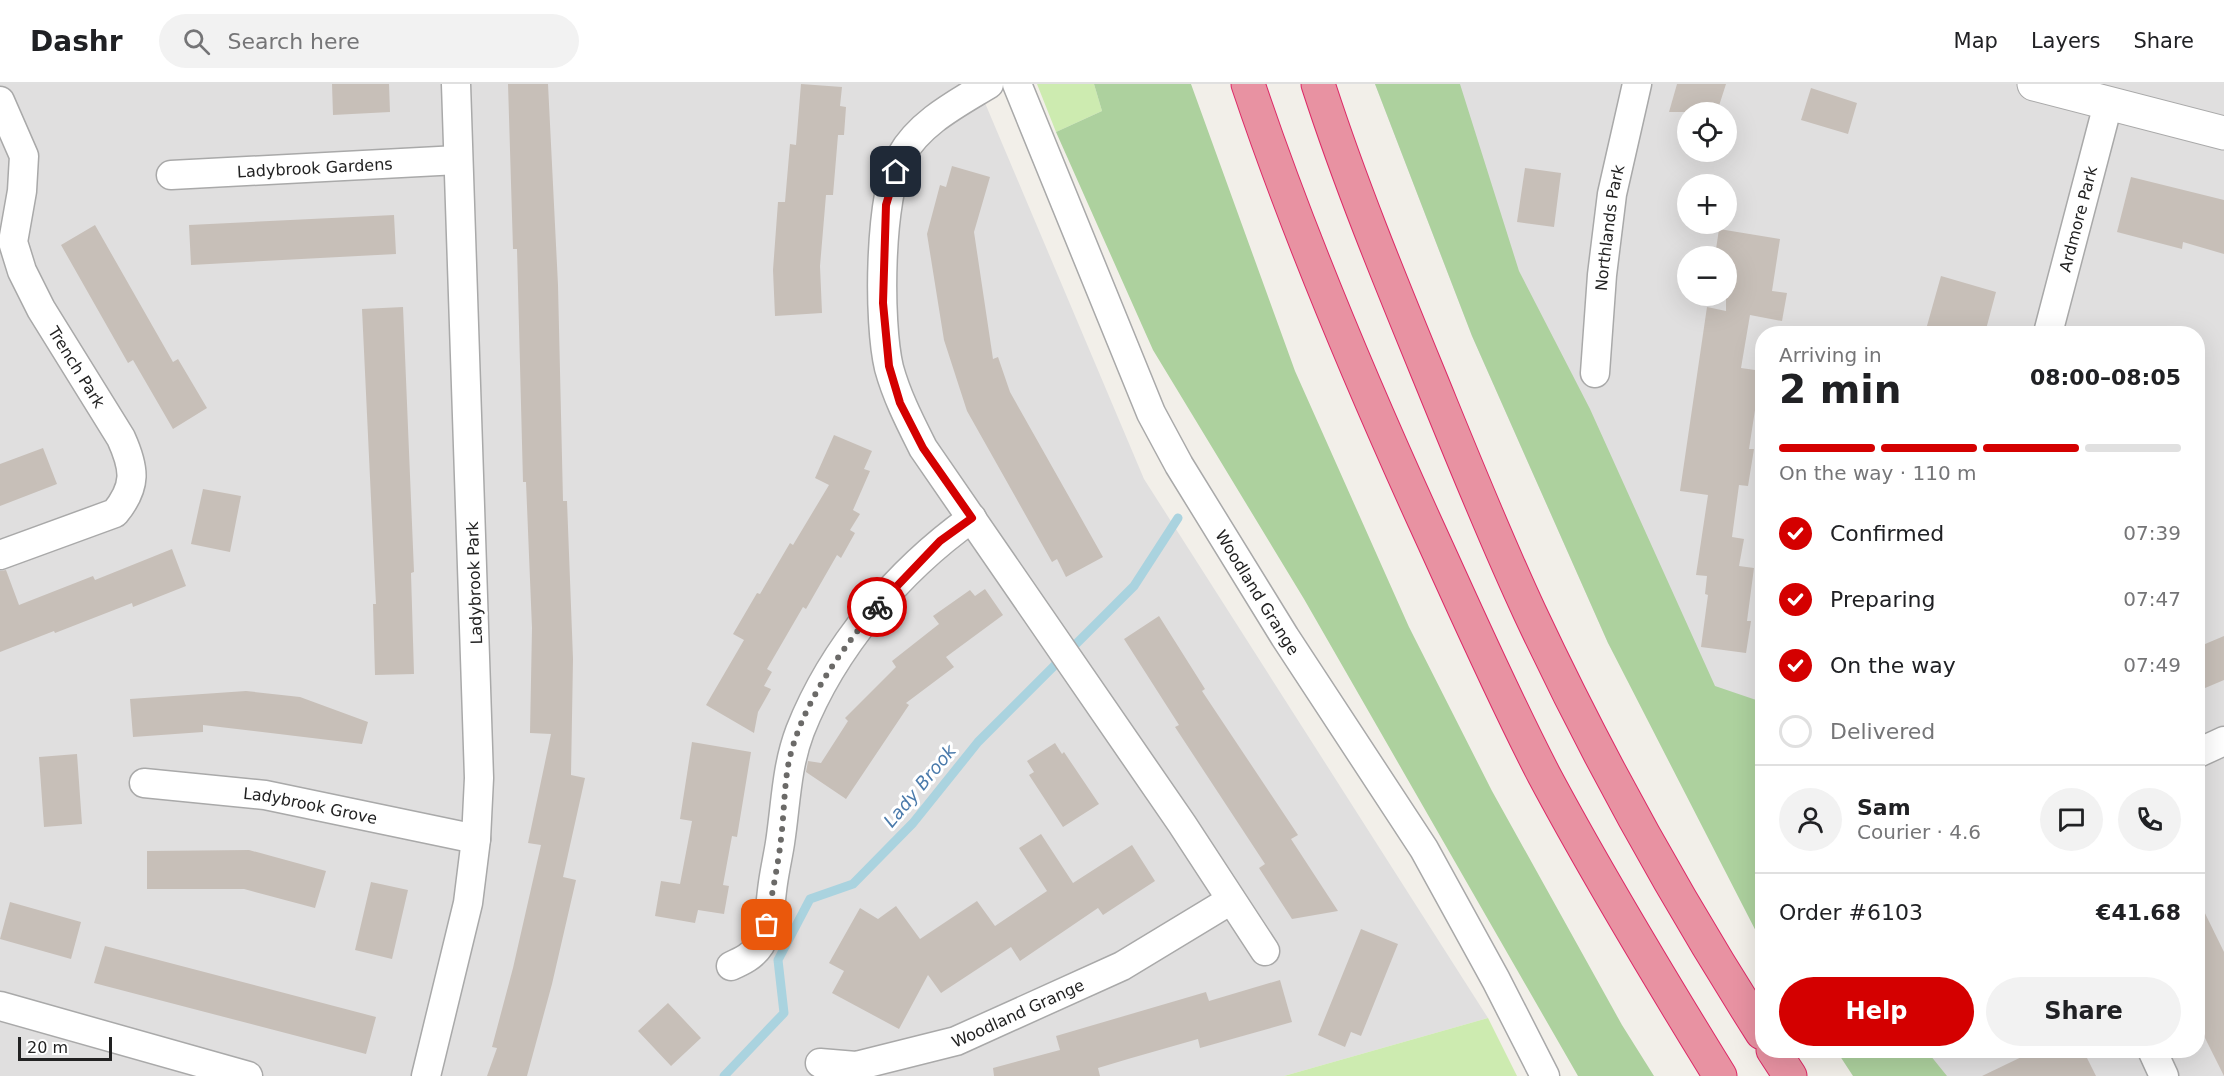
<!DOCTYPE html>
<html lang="en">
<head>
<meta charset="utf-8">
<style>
	:root { --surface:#fff; --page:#f2f2f2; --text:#202124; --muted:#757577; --line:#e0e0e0; --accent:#d40000 }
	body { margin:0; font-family:"DejaVu Sans",sans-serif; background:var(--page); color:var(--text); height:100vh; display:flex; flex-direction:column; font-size:22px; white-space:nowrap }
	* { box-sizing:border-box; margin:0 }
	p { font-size:20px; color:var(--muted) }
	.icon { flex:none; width:33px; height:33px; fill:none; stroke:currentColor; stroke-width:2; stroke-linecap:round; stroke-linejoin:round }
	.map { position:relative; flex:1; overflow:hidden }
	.panel { position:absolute; left:1755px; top:242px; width:450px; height:732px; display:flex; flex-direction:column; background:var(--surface); border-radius:24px; box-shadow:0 6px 24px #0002 }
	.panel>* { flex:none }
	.fabs { position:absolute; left:1677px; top:18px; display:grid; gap:12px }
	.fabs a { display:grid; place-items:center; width:60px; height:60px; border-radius:50%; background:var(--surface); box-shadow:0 6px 24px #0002; font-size:30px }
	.scale { position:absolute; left:18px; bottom:15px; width:94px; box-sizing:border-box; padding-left:6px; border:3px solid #222; border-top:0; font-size:16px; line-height:21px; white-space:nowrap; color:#222; -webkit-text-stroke:4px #fff; paint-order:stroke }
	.pin { position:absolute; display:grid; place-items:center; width:51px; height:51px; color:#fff; margin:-26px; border-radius:12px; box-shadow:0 3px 9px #0006 }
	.courier { position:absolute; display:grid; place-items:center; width:60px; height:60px; margin:-30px; border:4px solid #d40000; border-radius:50%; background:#fff; color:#222; box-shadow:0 2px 8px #0007 }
	.headline em { font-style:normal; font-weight:700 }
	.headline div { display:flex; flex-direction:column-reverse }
	.headline { display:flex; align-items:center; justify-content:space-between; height:102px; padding:0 24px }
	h1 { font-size:39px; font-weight:700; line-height:45px }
	.bar { display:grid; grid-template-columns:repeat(4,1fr); gap:9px 6px; align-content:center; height:72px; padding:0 24px }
	.bar i { height:8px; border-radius:4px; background:var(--line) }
	.bar .selected { background:var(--accent) }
	.bar p { grid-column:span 4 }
	.line { display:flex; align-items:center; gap:15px; padding:0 24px; border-top:2px solid var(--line) }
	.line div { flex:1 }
	.round { display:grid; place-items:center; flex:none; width:63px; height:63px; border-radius:32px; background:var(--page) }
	ol { padding:0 24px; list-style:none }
	li { display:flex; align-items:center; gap:18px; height:66px }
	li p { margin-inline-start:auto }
	li .icon { padding:6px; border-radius:50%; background:var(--accent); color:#fff; stroke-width:4 }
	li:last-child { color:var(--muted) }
	li i { width:33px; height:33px; border:3px solid var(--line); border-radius:50% }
	.button { display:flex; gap:12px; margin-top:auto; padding:12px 24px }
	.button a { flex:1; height:69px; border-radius:36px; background:var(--accent); color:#fff; font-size:24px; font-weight:700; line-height:69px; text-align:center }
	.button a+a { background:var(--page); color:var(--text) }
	header { display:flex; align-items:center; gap:36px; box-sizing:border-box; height:84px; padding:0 30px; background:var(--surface); border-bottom:2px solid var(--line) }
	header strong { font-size:28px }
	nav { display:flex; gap:33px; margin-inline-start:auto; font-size:21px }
	.search { width:420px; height:54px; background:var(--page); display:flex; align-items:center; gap:15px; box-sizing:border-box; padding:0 21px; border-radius:33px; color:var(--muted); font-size:22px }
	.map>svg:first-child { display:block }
</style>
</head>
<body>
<header>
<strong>Dashr</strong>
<div class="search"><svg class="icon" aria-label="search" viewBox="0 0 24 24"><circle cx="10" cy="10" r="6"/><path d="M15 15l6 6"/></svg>Search here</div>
<nav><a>Map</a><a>Layers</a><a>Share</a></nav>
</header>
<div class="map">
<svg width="2224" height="992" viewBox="0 0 2224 992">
	<rect width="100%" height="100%" fill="#f2efe9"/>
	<path fill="#e0dfdf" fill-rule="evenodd" d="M 0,0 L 977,0 L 1144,395 L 1488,934 L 1284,992 L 0,992 Z
		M 1375,0 L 2224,0 L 2224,992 L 1865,992 L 1848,966 L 2198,966 L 2198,249 L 1762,249 L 1762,830 L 1608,559 L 1472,252 ZM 1688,28 L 1726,28 L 1726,68 L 1688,68 ZM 1688,100 L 1726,100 L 1726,140 L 1688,140 ZM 1688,172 L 1726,172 L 1726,212 L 1688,212 Z"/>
	<path fill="#cdebb0" d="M 1037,0 L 1094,0 L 1102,27 L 1056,48 Z
		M 1488,934 L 1517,992 L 1284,992 Z"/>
	<path fill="#add19e" d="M 1094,0 L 1191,0 L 1295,287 L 1409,543 L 1492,707 L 1622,941 L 1654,992 L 1578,992 L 1304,515 L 1153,266 L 1056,48 L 1102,27 Z
		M 1375,0 L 1460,0 L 1519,187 L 1590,325 L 1715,602 L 1762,618 L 1762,859 L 1608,559 L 1472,252 Z
		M 1836,966 L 1926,966 L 1947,992 L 1853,992 Z"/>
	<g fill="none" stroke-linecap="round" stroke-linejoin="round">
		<path stroke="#aad3df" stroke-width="9" d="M 724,992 L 784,929 L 778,876 L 810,815 L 853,800 L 913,739 L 978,658 L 1134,502 L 1178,434"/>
	</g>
	<path fill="#c7bfb8" d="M 332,0 L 389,0 L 390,28 L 333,31 Z
		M 508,0 L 548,0 L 558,201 L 563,417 L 567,417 L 573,575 L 571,691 L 585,694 L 563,793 L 576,796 L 552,900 L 527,992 L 487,992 L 497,964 L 492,963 L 513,884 L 541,761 L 528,759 L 551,650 L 530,649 L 532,544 L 526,398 L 523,398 L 517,165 L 513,165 Z
		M 801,0 L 842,3 L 840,22 L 846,23 L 844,51 L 838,51 L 833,111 L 826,111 L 820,182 L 822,229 L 775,232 L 773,186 L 778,118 L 785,118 L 790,60 L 796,61 Z
		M 1677,0 L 1726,0 L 1717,28 L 1669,28 Z
		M 1811,4 L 1857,19 L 1848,50 L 1801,36 Z
		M 952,82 L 990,93 L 974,148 L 993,275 L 998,273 L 1010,308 L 1103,473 L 1066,493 L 1057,475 L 1052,478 L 967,327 L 944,256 L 927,150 L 940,101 L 946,103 Z
		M 1525,84 L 1561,89 L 1554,143 L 1517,138 Z
		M 2131,93 L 2224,116 L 2224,170 L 2183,158 L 2182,165 L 2117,148 Z
		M 394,131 L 396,170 L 191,181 L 189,141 Z
		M 95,141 L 173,278 L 178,275 L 207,324 L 173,345 L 133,276 L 128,279 L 61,161 Z
		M 1719,145 L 1780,155 L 1772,207 L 1787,209 L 1782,237 L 1750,231 L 1741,284 L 1762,287 L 1762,314 L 1757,313 L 1749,365 L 1754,365 L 1748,402 L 1739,401 L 1732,453 L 1744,455 L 1739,482 L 1754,484 L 1747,537 L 1751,537 L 1746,569 L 1701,563 L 1708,511 L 1705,510 L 1707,492 L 1696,491 L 1708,411 L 1680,407 L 1707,223 L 1726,227 L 1726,172 L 1715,172 Z
		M 1941,192 L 1996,208 L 1985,249 L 1925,249 Z
		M 403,223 L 414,488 L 411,489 L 414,590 L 375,591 L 373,520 L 376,520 L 362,225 Z
		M 834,351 L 872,367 L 864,385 L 870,387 L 853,426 L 860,430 L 850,446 L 855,449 L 841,474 L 837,471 L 806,525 L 803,523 L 767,585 L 772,588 L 764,602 L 771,605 L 758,628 L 754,649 L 706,621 L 744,556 L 733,550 L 757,509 L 760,510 L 790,459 L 793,461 L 829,401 L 815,394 Z
		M 43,364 L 57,400 L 0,422 L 0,380 Z
		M 203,405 L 241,412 L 230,468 L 191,460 Z
		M 172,465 L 186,502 L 133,523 L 132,519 L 55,549 L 54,547 L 0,568 L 0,487 L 6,486 L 19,521 L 93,492 L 95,496 Z
		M 985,505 L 1003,531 L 946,573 L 954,583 L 906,619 L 909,621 L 846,715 L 806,688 L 808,677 L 821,679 L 848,637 L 845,634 L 896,583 L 892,577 L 939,540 L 933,532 L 970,506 L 975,512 Z
		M 1159,532 L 1205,605 L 1202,607 L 1298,751 L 1291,755 L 1338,827 L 1292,835 L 1259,784 L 1265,780 L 1175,643 L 1179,641 L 1124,555 Z
		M 2224,552 L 2224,596 L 2198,607 L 2198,563 Z
		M 246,607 L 300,613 L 368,638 L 362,660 L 203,641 L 203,648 L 133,653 L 130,615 Z
		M 692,658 L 751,668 L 737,753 L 732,752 L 723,801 L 729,802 L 724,830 L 698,826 L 695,839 L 655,832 L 661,797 L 680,800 L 692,737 L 680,735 Z
		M 1055,659 L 1062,670 L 1064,668 L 1099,720 L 1063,743 L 1029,691 L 1034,688 L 1027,677 Z
		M 77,670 L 82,740 L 44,743 L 39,673 Z
		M 1041,750 L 1073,799 L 1132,761 L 1155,797 L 1103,831 L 1098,824 L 1020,877 L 1011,863 L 941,909 L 928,891 L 899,945 L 832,909 L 844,887 L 829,879 L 860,824 L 878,835 L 896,822 L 920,855 L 977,817 L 995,842 L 1047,807 L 1019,764 Z
		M 249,766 L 326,787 L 315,824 L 244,805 L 147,805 L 147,767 Z
		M 371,798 L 408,806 L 392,875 L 355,866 Z
		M 2198,815 L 2224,868 L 2224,992 L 2198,940 Z
		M 10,818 L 81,838 L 71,875 L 0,855 Z
		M 1361,845 L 1398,860 L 1361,952 L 1351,948 L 1345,963 L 1318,951 Z
		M 105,862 L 376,933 L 366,970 L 94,899 Z
		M 1280,896 L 1292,938 L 1200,964 L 1198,955 L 1128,975 L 1098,984 L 1100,992 L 994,992 L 993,984 L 1060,966 L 1056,952 L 1206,908 L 1209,917 Z
		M 668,919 L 701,954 L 671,982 L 638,947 Z
		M 2036,966 L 2083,966 L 2096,992 L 1982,992 Z"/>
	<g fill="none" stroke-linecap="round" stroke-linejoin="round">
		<defs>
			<g id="minor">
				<path d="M 989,0 C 958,19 920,38 901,72 C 879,113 878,238 889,284 C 897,313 910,338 923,364 L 1182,740 L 1265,867"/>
				<path id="s1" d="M 1017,0 L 1151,329 L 1179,381 L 1285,553 L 1424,765 L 1496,896 L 1545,992"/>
				<path id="s2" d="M 0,17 L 24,72 L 22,107 L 13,158 L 22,187 L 41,225 L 121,354 C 135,385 137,402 115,429 L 0,471"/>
				<path id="s3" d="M 171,91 L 458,76"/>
				<path id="s4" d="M 2048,249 L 2108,20"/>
				<path id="s5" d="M 1595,289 L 1602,191 L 1612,110 L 1637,0"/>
				<path d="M 2198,669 L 2224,657"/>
				<path id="s6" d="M 144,699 L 265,711 L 476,755"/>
				<path d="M 731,882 C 742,877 753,872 760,861 C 770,842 770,819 773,799 C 775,785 778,772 780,759 C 786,720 786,684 800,647 C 833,563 899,486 972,434"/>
				<path d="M 0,922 L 248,992"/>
				<path d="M 2152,966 L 2164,992"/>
				<path id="s7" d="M 820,979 L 856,982 L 956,957 L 1122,882 L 1231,816"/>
				<path d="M 426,992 L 468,819 L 476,755 L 479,694 L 456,0"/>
			</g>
			<path id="tertiary" d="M 2034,0 L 2224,49"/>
			<path id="motorway" d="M 1248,0 C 1298,149 1359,293 1424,436 C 1463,521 1501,608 1544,691 C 1599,794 1659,893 1720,992
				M 1318,0 C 1351,102 1392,201 1433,301 C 1464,377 1495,454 1530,529 C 1598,674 1676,814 1762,949
				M 1773,966 L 1790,992"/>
		</defs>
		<use href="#minor" stroke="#a9a9a9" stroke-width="31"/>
		<use href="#tertiary" stroke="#a9a9a9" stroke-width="35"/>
		<use href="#motorway" stroke="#dc2a67" stroke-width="35"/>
		<use href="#minor" stroke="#fff" stroke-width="28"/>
		<use href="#tertiary" stroke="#fff" stroke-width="33"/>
		<use href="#motorway" stroke="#e892a2" stroke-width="33"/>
	</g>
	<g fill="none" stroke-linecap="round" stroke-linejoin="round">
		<path stroke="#6b6a68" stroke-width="6" stroke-dasharray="0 10.8" d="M 767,841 C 771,812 778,783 781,755 C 784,731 784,706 788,682 C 799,624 840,567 877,523"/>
		<path stroke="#d40000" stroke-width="8" d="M 877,523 L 940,457 L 972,434 L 923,364 L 900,319 L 889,282 L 883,219 L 886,121 L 896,88"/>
	</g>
	<g text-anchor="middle" stroke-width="6" stroke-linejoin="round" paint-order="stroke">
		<g font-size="16" fill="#222" stroke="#fff">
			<text dy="6" stroke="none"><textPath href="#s3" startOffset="144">Ladybrook Gardens</textPath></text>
			<text dy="6" stroke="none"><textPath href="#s4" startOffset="118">Ardmore Park</textPath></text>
			<text dy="6" stroke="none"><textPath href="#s5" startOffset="146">Northlands Park</textPath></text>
			<text dy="6" stroke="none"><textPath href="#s2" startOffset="288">Trench Park</textPath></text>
			<text transform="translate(474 499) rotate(-92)" y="6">Ladybrook Park</text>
			<text dy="6" stroke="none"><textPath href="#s1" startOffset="564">Woodland Grange</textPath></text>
			<text dy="6" stroke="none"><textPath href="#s6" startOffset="168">Ladybrook Grove</textPath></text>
			<text dy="6" stroke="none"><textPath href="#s7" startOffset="207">Woodland Grange</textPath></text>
		</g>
		<g font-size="18" font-style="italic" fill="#4a7aab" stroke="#fff">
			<text transform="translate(920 702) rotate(-50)" y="6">Lady Brook</text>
		</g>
	</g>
</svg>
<div class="fabs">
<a><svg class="icon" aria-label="locate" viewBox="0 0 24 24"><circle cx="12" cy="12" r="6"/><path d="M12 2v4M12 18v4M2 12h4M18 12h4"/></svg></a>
<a>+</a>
<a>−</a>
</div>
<div class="scale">20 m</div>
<div class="pin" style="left:767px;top:841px;background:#ea580c"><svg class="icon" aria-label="bag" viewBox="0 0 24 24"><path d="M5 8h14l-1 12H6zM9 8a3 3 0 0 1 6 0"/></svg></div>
<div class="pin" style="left:896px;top:88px;background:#1f2937"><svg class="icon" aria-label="home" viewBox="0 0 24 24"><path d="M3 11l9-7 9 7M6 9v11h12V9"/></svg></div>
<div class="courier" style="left:877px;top:523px"><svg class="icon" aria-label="bike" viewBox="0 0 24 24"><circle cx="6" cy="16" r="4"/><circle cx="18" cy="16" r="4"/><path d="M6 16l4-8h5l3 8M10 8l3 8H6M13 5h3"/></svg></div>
<section class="panel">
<div class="headline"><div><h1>2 min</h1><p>Arriving in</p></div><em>08:00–08:05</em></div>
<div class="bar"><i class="selected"></i><i class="selected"></i><i class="selected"></i><i></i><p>On the way · 110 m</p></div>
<ol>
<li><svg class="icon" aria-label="check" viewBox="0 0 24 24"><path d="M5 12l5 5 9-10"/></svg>Confirmed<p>07:39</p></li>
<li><svg class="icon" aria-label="check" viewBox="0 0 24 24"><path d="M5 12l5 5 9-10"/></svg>Preparing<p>07:47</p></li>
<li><svg class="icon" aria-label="check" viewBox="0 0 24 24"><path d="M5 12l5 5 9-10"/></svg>On the way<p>07:49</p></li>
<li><i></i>Delivered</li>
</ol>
<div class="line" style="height:108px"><a class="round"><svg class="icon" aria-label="person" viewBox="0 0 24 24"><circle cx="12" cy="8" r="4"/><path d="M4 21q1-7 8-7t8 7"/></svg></a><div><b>Sam</b><p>Courier · 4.6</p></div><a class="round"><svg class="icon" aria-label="chat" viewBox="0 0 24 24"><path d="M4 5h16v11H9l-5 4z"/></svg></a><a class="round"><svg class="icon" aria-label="phone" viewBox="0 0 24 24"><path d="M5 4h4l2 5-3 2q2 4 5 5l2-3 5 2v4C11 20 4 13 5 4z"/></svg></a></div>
<div class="line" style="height:78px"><div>Order #6103</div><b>€41.68</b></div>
<div class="button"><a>Help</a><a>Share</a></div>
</section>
</div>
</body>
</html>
